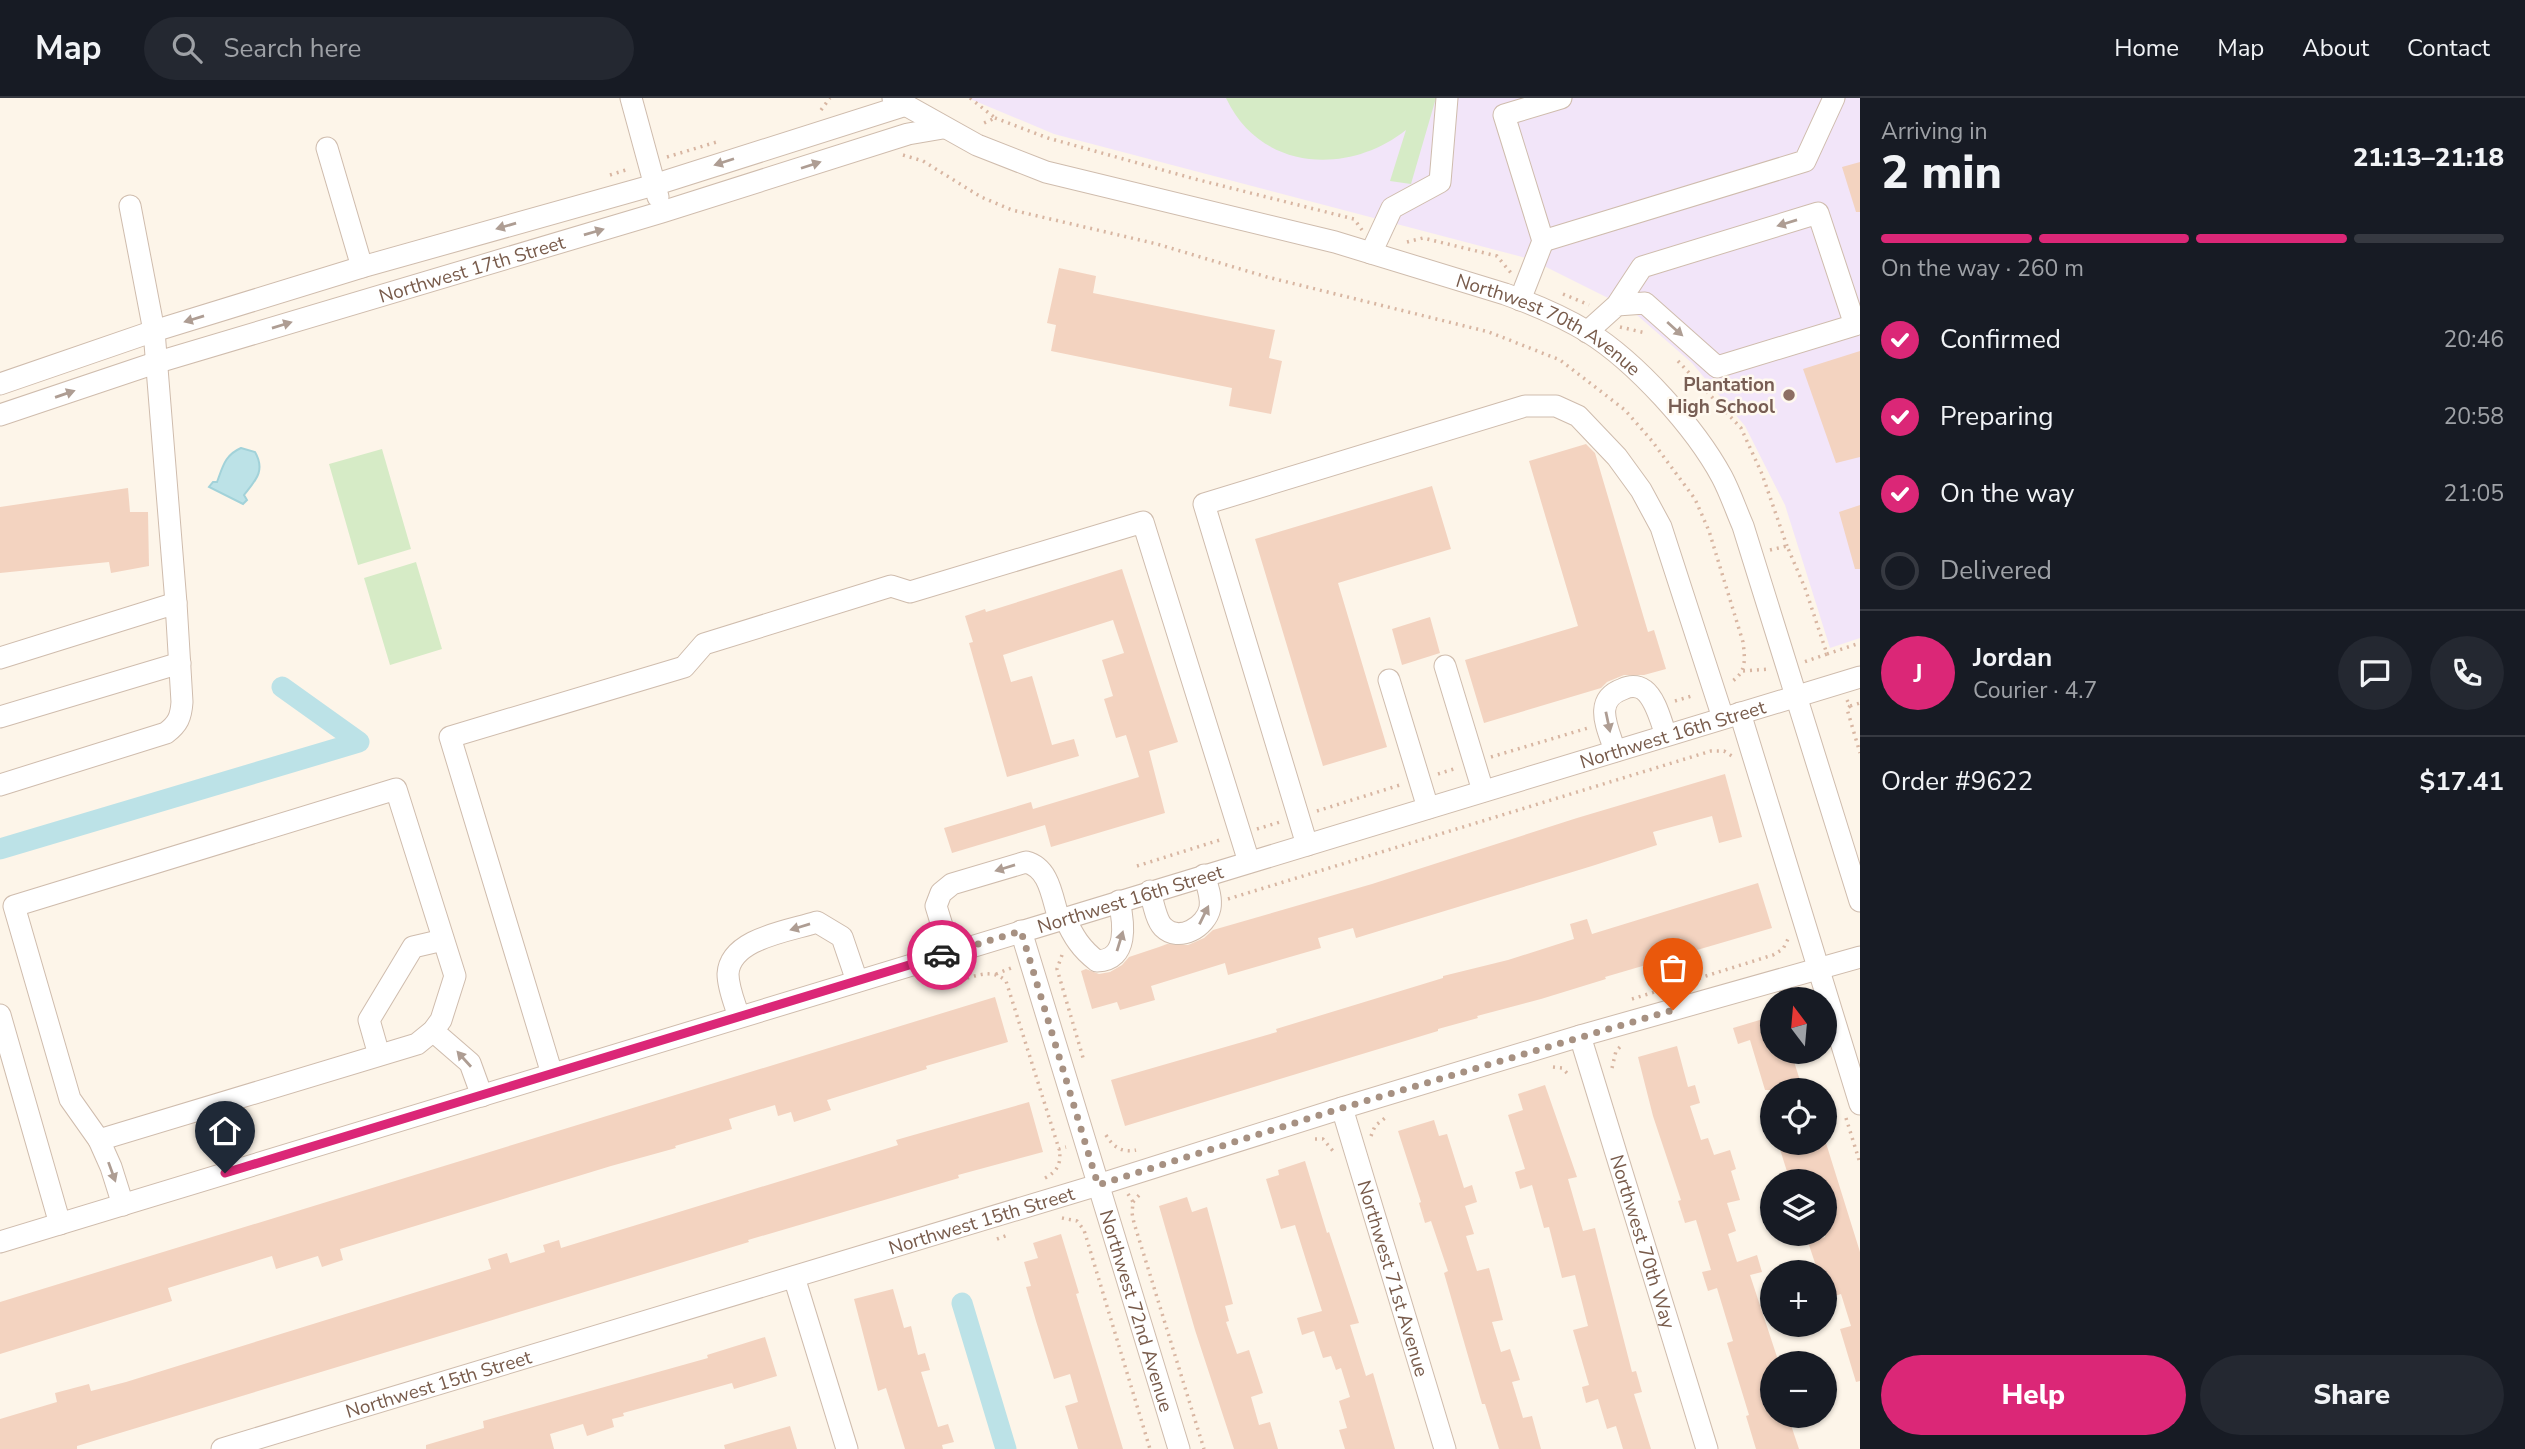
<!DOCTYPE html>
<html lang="en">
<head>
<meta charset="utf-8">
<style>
	:root { --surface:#171b24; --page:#242831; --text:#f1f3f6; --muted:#9ea1a6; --line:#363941; --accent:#db2777 }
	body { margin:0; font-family:"Nunito Sans",sans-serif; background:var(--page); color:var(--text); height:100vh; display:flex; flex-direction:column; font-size:26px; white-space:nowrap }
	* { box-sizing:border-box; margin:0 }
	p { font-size:23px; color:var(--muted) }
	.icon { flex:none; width:38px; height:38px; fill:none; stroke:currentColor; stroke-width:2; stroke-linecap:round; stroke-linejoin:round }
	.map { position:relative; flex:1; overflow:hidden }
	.drawer { display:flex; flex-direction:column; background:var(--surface); width:665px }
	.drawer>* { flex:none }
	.needle { width:46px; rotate:344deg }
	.tools { position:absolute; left:1760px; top:889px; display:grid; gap:14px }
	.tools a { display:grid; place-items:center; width:77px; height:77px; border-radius:50%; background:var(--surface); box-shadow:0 2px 5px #0004; font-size:35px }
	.pin { position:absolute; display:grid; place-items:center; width:60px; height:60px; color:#fff; margin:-72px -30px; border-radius:50% 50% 50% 0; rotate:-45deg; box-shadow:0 0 7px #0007 }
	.pin .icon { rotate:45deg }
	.courier { position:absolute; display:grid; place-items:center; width:70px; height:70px; margin:-35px; border:5px solid #db2777; border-radius:50%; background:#fff; color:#222; box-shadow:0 2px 9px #0007 }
	.overview em { font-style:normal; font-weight:800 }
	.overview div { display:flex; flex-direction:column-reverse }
	.overview { display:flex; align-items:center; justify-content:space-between; height:119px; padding:0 21px }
	h1 { font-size:46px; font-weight:800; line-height:52px }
	.bar { display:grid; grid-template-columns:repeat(4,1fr); gap:10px 7px; align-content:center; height:84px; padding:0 21px }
	.bar i { height:9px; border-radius:5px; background:var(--line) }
	.bar .selected { background:var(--accent) }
	.bar p { grid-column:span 4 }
	.line { display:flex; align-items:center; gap:18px; padding:0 21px; border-top:2px solid var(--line) }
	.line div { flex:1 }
	.round { display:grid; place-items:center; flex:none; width:74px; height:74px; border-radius:37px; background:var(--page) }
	ol { padding:0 21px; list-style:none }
	li { display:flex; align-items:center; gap:21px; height:77px }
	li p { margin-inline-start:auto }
	li .icon { padding:7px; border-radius:50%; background:var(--accent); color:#fff; stroke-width:4 }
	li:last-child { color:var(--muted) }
	li i { width:38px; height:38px; border:4px solid var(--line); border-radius:50% }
	.primary-button { display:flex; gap:14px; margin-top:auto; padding:14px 21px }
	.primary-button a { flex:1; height:80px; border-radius:42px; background:var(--accent); color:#fff; font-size:28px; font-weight:800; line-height:80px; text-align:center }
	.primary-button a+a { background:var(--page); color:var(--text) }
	header { display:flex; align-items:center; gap:42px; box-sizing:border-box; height:98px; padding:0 35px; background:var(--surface); border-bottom:2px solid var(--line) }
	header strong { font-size:33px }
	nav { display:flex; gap:38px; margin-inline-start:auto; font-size:24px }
	.search { width:490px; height:63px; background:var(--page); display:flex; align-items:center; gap:18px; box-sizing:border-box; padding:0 24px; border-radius:38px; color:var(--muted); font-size:26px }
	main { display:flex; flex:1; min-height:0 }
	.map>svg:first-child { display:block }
</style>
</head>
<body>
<header>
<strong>Map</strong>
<div class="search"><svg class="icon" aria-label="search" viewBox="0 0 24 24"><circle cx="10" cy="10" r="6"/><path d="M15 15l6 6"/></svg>Search here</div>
<nav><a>Home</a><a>Map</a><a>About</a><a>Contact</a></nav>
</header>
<main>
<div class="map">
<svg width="1860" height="1351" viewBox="0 0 1860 1351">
	<rect width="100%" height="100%" fill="#fdf5e9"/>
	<path fill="#f2e5f9" d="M 968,0 L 1860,0 L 1860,540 L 1830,550 L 1785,407 L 1745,328 L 1692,265 L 1630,211 L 1530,161 L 1054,36 Z"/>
	<path fill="#d6ebc6" d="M 1226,0 L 1436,0 L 1411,86 L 1390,83 L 1406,32 C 1348,78 1260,73 1226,0 Z
		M 382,351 L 411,451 L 358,467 L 329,366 Z
		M 416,464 L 442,551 L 390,567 L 364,480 Z"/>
	<path fill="#bce2e7" stroke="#a2d2d9" stroke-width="2" d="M 241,350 L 255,354 C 266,373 255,383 244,397 L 247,402 L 243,406 L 209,389 L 213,384 L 217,384 C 223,368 225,357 241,350 Z"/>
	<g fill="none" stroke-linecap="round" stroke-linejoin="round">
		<path stroke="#bce2e7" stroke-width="21" d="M 0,751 L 359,644 L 282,589
			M 962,1205 L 1006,1351"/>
	</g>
	<path fill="#f3d3c0" d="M 1860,64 L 1860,114 L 1856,114 L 1842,69 Z
		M 1059,170 L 1096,178 L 1093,195 L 1275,232 L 1269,260 L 1282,263 L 1271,316 L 1229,308 L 1232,290 L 1051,253 L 1056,227 L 1047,225 Z
		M 1860,253 L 1860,359 L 1836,365 L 1803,271 Z
		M 1586,346 L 1595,355 L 1648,534 L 1654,532 L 1666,571 L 1644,577 L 1624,577 L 1607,584 L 1601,590 L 1484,625 L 1465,562 L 1578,528 L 1529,363 Z
		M 1432,388 L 1451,451 L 1338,485 L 1387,649 L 1323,668 L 1255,441 Z
		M 128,390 L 130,414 L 148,414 L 149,468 L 111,475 L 109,464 L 0,475 L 0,409 Z
		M 1860,407 L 1860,471 L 1855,471 L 1839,414 Z
		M 1122,471 L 1178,644 L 1149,653 L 1165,715 L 1051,749 L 1045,727 L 952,755 L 944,730 L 1031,704 L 1033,711 L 1139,679 L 1126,637 L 1116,640 L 1104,601 L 1113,598 L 1102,562 L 1124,555 L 1113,522 L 1003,557 L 1011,584 L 1032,578 L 1052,647 L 1074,641 L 1079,658 L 1007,679 L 969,545 L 973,544 L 965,518 L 985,511 L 986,514 Z
		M 1430,519 L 1440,555 L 1402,567 L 1392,531 Z
		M 1725,676 L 1742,739 L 1719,745 L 1712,718 L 1653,734 L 1657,747 L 1592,768 L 1356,840 L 1353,830 L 1318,840 L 1321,850 L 1228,877 L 1225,865 L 1151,888 L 1155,902 L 1120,912 L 1117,904 L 1092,911 L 1081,873 L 1086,871 L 1099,876 L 1110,874 L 1122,867 L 1129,859 L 1159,849 L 1167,846 L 1188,847 L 1204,840 L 1213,832 L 1372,786 L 1577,720 Z
		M 1758,785 L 1772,830 L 1605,879 L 1606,881 L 1541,901 L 1477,918 L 1478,920 L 1438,931 L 1438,933 L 1125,1028 L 1111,982 L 1277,934 L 1276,931 L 1443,880 L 1443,878 L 1508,862 L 1574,841 L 1570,826 L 1587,821 L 1592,836 Z
		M 995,899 L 1008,944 L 926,968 L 927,971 L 827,1002 L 831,1012 L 794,1024 L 791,1014 L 778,1018 L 775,1007 L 729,1021 L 732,1031 L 675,1048 L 676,1050 L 611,1068 L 340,1151 L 343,1162 L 322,1169 L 318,1158 L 276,1171 L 272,1158 L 168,1190 L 172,1203 L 0,1256 L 0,1204 Z
		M 1773,918 L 1773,954 L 1791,954 L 1803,992 L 1765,992 L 1750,942 L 1738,946 L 1733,930 Z
		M 1677,948 L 1688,989 L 1695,987 L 1700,1005 L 1690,1008 L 1701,1042 L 1708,1040 L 1714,1057 L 1730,1052 L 1736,1071 L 1731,1073 L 1740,1102 L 1727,1105 L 1736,1133 L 1728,1136 L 1737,1164 L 1757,1157 L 1762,1174 L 1750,1177 L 1779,1265 L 1773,1265 L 1773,1318 L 1788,1318 L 1799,1351 L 1756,1351 L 1746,1318 L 1749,1317 L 1727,1245 L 1733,1243 L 1717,1190 L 1708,1193 L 1702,1174 L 1711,1172 L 1696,1122 L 1685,1125 L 1678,1103 L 1681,1102 L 1653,1018 L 1638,959 Z
		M 1545,987 L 1577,1079 L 1568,1081 L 1583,1133 L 1595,1130 L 1632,1274 L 1636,1273 L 1642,1294 L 1634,1296 L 1651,1351 L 1623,1351 L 1616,1328 L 1607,1331 L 1598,1301 L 1586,1305 L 1582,1289 L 1589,1287 L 1573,1232 L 1588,1228 L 1575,1177 L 1562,1180 L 1549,1129 L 1544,1130 L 1532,1087 L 1520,1091 L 1515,1074 L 1525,1071 L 1508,1017 L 1523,1012 L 1518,996 Z
		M 1029,1004 L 1043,1054 L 958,1077 L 959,1080 L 748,1142 L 749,1144 L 644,1176 L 77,1348 L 77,1351 L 0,1351 L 0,1321 L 57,1304 L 55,1295 L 89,1286 L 91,1293 L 126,1284 L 491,1171 L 488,1161 L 507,1155 L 510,1165 L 545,1154 L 543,1147 L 559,1142 L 561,1150 L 882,1052 L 898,1047 L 896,1042 Z
		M 1434,1022 L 1439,1038 L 1447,1036 L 1464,1090 L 1472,1087 L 1477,1104 L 1465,1108 L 1474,1136 L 1466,1138 L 1477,1173 L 1489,1170 L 1503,1222 L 1492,1224 L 1501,1254 L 1510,1251 L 1520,1282 L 1512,1284 L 1523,1320 L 1532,1318 L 1541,1351 L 1499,1351 L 1485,1306 L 1482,1306 L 1444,1175 L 1448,1173 L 1431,1123 L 1425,1125 L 1419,1105 L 1421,1104 L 1398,1033 Z
		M 1778,1045 L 1826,1045 L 1860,1154 L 1860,1283 L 1856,1284 L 1840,1231 L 1851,1228 L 1841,1196 L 1825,1201 L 1825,1174 L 1818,1174 L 1808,1144 L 1825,1139 L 1825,1083 L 1790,1083 Z
		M 1305,1063 L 1327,1135 L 1329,1134 L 1359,1225 L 1350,1227 L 1366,1278 L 1373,1275 L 1395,1351 L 1345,1351 L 1339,1332 L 1347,1330 L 1339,1303 L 1350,1299 L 1341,1270 L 1336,1272 L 1331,1258 L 1323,1260 L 1314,1233 L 1302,1237 L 1297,1220 L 1322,1213 L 1295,1127 L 1281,1131 L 1266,1081 L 1279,1077 L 1278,1072 Z
		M 1187,1099 L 1192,1114 L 1207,1109 L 1233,1206 L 1225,1208 L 1229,1223 L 1226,1224 L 1237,1256 L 1249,1252 L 1263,1295 L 1251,1299 L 1259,1327 L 1270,1324 L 1278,1351 L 1234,1351 L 1195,1232 L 1159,1108 Z
		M 1061,1136 L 1079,1195 L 1076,1196 L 1123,1351 L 1078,1351 L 1065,1308 L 1078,1304 L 1070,1276 L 1054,1281 L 1036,1223 L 1026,1189 L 1031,1188 L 1024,1164 L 1038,1160 L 1033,1145 Z
		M 893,1191 L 904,1230 L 911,1228 L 918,1257 L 925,1255 L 930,1272 L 921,1274 L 938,1329 L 948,1326 L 954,1344 L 942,1347 L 943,1351 L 905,1351 L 886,1290 L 878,1293 L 854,1201 Z
		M 765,1239 L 777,1278 L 734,1291 L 732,1285 L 623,1315 L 624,1318 L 612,1321 L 614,1329 L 587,1338 L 583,1326 L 550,1336 L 554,1351 L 426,1351 L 426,1347 L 484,1330 L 483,1323 L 708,1260 L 707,1257 Z
		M 790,1328 L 797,1351 L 725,1351 L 724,1347 Z"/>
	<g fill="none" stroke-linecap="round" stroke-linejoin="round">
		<defs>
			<g id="minor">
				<path d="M 631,0 L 658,99"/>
				<path id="s1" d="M 893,0 L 977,47 L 1046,74 L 1335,144 L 1505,196 C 1533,206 1562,218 1588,234 C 1636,264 1695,329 1722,379 C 1730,394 1736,412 1743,428 L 1860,803"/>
				<path d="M 327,50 L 362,169"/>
				<path d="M 130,108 L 154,233 L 176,505"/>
				<path d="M 1543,143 L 1805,63 L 1834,0"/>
				<path d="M 1371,155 L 1392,110 L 1440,84 L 1447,0"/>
				<path d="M 1520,202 L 1543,143 L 1504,17 L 1561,0"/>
				<path d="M 1587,234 L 1617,207 L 1642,169 L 1818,115 L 1855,227 L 1717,269 L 1645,205 L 1617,207"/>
				<path d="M 0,286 L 154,233 L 362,169 L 654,87 L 906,7"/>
				<path id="s2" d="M 0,317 L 155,265 L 662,114 L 908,36 L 943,30"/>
				<path d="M 0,560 L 176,505 L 182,604 C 181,619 178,626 166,635 L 0,687"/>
				<path d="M 1445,568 L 1483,693"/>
				<path d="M 1389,582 L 1428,710"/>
				<path d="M 1740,615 L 1860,1006"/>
				<path d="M 0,619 L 180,565"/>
				<path d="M 1615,653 C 1608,630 1592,602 1623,591 C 1629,588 1637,587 1644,592 C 1656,601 1661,624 1666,637"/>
				<path d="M 396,691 L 455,878 L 441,922 L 433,933 L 417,946 L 99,1042 L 70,1001 L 14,808 Z"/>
				<path d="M 1307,747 L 1204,406 L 1525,308 L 1556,308 L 1578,318 L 1617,359 L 1641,392 L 1661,429 L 1723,620"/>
				<path d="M 1150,793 C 1153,804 1156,822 1163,829 C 1179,845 1206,829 1210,810 C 1212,799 1207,787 1204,777"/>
				<path d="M 1065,820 C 1073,838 1081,851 1097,863 C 1129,862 1124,825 1119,803"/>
				<path id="s3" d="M 1021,833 L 1179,1351"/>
				<path d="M 950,854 L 936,808 L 941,795 L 952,786 L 1026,764 C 1050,770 1052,800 1059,821"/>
				<path d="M 0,917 L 60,1126"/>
				<path d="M 739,919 C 735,906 728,890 728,876 C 730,840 790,833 817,824 L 842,839 L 857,883"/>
				<path d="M 433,933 L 470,965 L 482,998"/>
				<path id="s4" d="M 1580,938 L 1707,1351"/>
				<path d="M 379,957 L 369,922 L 413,849 L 443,842"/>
				<path d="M 552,976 L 450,639 L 684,569 L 704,546 L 891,488 L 910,494 L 1143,424 L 1249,764"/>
				<path id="s5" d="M 1342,1010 L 1445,1351"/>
				<path d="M 99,1042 L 111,1069 L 123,1107"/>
				<path id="s6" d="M 0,1144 L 1860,579"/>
				<path d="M 794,1179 L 847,1351"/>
				<path id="s7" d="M 222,1351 L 1098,1087 L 1342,1010 L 1580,938 L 1860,859"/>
			</g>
		</defs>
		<use href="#minor" stroke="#cfbcad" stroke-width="23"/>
		<path stroke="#d8b6a2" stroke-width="3.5" stroke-dasharray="2 5" stroke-linecap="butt" d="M 970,0 L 995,20 L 982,26
			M 821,12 L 830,0
			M 995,20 L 1048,40 L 1195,81 L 1354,121 L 1362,132
			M 903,57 L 923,63 L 981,99 L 1012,112 L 1157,146 L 1267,179 L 1489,234 L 1560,262 L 1625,312 L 1652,343 L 1695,401 L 1709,433 L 1743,544 C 1745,561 1747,574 1731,584
			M 667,59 L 720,43
			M 610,77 L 629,71
			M 1407,144 L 1423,140 L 1497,158 L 1511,175
			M 1563,196 L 1589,207
			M 1620,229 L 1646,235
			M 1678,263 L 1741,330 L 1762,376 L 1787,448
			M 1770,452 L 1787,448 L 1805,490 L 1827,556 L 1804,564
			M 1827,556 L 1860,545
			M 1743,573 L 1769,571
			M 1847,602 L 1850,608 L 1860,605
			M 1675,603 L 1695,597
			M 1850,608 L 1847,611 L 1860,655
			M 1491,659 L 1588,630
			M 1438,676 L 1457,670
			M 1317,713 L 1400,687
			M 1257,731 L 1280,724
			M 1137,768 L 1223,741
			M 1228,801 L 1711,653 L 1724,653 L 1732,658
			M 1062,857 L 1057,871 L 1084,963
			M 996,876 L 1011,870
			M 967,880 C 982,876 994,872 1006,883 L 1059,1051 L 1066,1049
			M 1632,901 L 1773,857 L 1783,851 L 1788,841
			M 1553,969 L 1562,970 L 1570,978
			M 1612,970 L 1616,953 L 1621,948
			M 1846,1020 L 1860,1065
			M 1106,1037 C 1113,1049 1122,1055 1136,1052
			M 1371,1038 L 1375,1028 L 1385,1020
			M 1315,1041 L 1323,1041 L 1333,1053
			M 1045,1080 C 1057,1074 1062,1065 1059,1051
			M 1128,1096 L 1133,1104 L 1132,1115 L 1134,1125 L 1204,1351
			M 1133,1104 L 1141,1095
			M 1062,1120 L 1077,1123 L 1084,1132 L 1150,1351
			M 997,1141 L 1008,1137"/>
		<use href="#minor" stroke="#fff" stroke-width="21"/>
	</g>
	<defs><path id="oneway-solid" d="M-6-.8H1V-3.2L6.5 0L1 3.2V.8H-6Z" transform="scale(1.75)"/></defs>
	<g fill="#ae9d93">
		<use href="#oneway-solid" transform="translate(724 64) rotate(162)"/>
		<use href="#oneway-solid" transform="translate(811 67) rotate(-18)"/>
		<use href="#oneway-solid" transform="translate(1787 125) rotate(163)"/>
		<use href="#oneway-solid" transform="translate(506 128) rotate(164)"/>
		<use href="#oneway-solid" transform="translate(594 134) rotate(-16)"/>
		<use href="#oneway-solid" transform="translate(194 221) rotate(163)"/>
		<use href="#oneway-solid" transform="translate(282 227) rotate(-17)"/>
		<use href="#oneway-solid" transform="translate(1675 231) rotate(42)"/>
		<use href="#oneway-solid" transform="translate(65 296) rotate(-19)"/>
		<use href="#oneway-solid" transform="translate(1608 624) rotate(78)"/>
		<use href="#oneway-solid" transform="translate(1005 770) rotate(163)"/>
		<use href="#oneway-solid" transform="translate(1204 817) rotate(-64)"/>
		<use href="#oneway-solid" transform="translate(800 829) rotate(163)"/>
		<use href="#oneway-solid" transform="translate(1120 843) rotate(-73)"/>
		<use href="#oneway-solid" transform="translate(464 961) rotate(-132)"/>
		<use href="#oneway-solid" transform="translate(112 1074) rotate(70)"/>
	</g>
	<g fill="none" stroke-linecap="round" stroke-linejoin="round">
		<path stroke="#a79182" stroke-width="7" stroke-dasharray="0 12.6" d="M 942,857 L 1021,833 L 1098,1087 L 1342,1010 L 1673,912"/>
		<path stroke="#db2777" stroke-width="9" d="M 225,1075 L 942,857"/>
	</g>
	<circle fill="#8d6e63" stroke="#fff9ef" stroke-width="2.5" cx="1789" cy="297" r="7"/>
	<g text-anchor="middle" stroke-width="5" stroke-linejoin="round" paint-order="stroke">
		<g font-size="19" fill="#785b4b" stroke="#fff9ef">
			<text dy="7" stroke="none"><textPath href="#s2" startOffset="494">Northwest 17th Street</textPath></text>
			<text dy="7" stroke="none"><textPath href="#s1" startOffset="698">Northwest 70th Avenue</textPath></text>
			<text dy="7" stroke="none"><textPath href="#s6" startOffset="1748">Northwest 16th Street</textPath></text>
			<text dy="7" stroke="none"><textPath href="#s6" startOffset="1181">Northwest 16th Street</textPath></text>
			<text dy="7" stroke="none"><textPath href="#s7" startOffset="793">Northwest 15th Street</textPath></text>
			<text dy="7" stroke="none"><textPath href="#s4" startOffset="215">Northwest 70th Way</textPath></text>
			<text dy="7" stroke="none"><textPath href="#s5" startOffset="178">Northwest 71st Avenue</textPath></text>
			<text dy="7" stroke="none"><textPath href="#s3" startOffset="397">Northwest 72nd Avenue</textPath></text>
			<text dy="7" stroke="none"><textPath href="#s7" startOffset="226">Northwest 15th Street</textPath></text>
		</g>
		<g font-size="19" font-weight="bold" fill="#785e54" stroke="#fff9ef" text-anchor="end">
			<text x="1775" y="293">Plantation<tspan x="1775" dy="22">High School</tspan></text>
		</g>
	</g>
</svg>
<div class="tools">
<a><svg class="needle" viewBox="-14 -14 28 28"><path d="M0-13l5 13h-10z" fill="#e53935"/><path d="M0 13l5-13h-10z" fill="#9ea1a6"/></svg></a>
<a><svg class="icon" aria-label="locate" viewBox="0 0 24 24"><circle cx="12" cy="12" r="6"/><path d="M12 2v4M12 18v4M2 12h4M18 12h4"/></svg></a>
<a><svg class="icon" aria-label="layers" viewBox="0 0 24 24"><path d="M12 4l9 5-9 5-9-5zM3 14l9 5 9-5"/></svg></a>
<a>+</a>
<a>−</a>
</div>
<div class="pin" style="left:1673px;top:912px;background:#ea580c"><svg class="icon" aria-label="bag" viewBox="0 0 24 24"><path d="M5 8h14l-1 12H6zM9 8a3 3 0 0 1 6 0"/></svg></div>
<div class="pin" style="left:225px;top:1075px;background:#1f2937"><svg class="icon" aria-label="home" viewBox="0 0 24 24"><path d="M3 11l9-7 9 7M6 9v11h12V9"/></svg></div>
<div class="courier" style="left:942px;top:857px"><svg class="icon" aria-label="car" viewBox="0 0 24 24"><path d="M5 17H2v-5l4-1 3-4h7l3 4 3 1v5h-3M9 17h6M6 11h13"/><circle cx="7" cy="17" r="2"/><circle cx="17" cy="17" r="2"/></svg></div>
</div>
<section class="drawer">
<div class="overview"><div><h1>2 min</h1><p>Arriving in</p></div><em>21:13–21:18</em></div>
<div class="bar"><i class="selected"></i><i class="selected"></i><i class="selected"></i><i></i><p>On the way · 260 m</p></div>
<ol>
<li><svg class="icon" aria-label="check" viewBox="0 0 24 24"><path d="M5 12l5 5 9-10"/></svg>Confirmed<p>20:46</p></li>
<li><svg class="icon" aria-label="check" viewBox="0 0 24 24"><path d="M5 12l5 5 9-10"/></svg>Preparing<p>20:58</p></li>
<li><svg class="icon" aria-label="check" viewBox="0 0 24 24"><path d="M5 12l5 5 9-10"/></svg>On the way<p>21:05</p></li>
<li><i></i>Delivered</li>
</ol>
<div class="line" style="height:126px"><b class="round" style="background:var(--accent);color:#fff">J</b><div><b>Jordan</b><p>Courier · 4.7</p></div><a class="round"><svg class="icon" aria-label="chat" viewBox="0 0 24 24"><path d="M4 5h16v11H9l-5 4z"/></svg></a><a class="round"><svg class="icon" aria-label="phone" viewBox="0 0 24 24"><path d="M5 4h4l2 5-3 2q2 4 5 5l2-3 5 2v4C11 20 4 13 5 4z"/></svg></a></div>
<div class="line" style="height:91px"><div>Order #9622</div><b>$17.41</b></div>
<div class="primary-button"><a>Help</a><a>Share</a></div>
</section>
</main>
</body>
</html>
